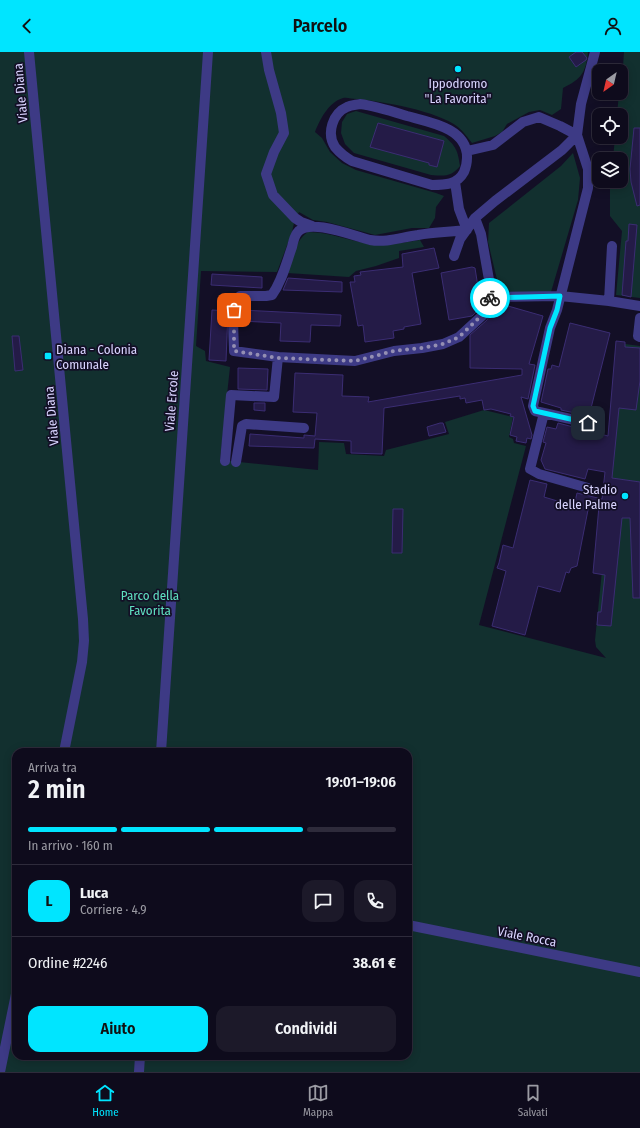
<!DOCTYPE html>
<html lang="it">
<head>
<meta charset="utf-8">
<style>
	:root { --surface:#0e0b1c; --page:#1c1929; --text:#f1f3f6; --muted:#9b9ba3; --line:#2e2b3b; --accent:#00e5ff }
	body { margin:0; font-family:"Fira Sans Condensed",sans-serif; background:var(--page); color:var(--text); height:100vh; display:flex; flex-direction:column; font-size:15px; white-space:nowrap }
	* { box-sizing:border-box; margin:0 }
	p { font-size:13px; color:var(--muted) }
	.icon { flex:none; width:22px; height:22px; fill:none; stroke:currentColor; stroke-width:2; stroke-linecap:round; stroke-linejoin:round }
	.map { position:relative; flex:1; overflow:hidden }
	.details { position:absolute; left:12px; top:696px; width:400px; height:312px; display:flex; flex-direction:column; background:var(--surface); border-radius:12px; box-shadow:0 2px 10px #0003,0 0 0 1px var(--line) }
	.details>* { flex:none }
	.needle { width:26px; rotate:214deg }
	.tools { position:absolute; left:592px; top:12px; display:grid; gap:8px }
	.tools a { display:grid; place-items:center; width:36px; height:36px; border-radius:8px; background:var(--surface); box-shadow:0 2px 10px #0003,0 0 0 1px var(--line); font-size:20px }
	.pin { position:absolute; display:grid; place-items:center; width:34px; height:34px; color:#fff; margin:-17px; border-radius:8px; box-shadow:0 2px 6px #0006 }
	.courier { position:absolute; display:grid; place-items:center; width:40px; height:40px; margin:-20px; border:3px solid #00e5ff; border-radius:50%; background:#fff; color:#222; box-shadow:0 1px 5px #0007 }
	.overview em { font-style:normal; font-weight:600 }
	.overview div { display:flex; flex-direction:column-reverse }
	.overview { display:flex; align-items:center; justify-content:space-between; height:68px; padding:0 16px }
	h1 { font-size:26px; font-weight:600; line-height:30px }
	.bar { display:grid; grid-template-columns:repeat(4,1fr); gap:6px 4px; align-content:center; height:48px; padding:0 16px }
	.bar i { height:5px; border-radius:3px; background:var(--line) }
	.bar .selected { background:var(--accent) }
	.bar p { grid-column:span 4 }
	.line { display:flex; align-items:center; gap:10px; padding:0 16px; border-top:1px solid var(--line) }
	.line div { flex:1 }
	.round { display:grid; place-items:center; flex:none; width:42px; height:42px; border-radius:12px; background:var(--page) }
	.button { display:flex; gap:8px; margin-top:auto; padding:8px 16px }
	.button a { flex:1; height:46px; border-radius:12px; background:var(--accent); color:#111; font-size:16px; font-weight:600; line-height:46px; text-align:center }
	.button a+a { background:var(--page); color:var(--text) }
	header { display:flex; justify-content:space-between; align-items:center; height:52px; padding:0 16px; background:var(--accent); color:#111; font-size:18px; font-weight:600 }
	.menu { display:flex; justify-content:space-around; align-items:center; height:56px; border-top:1px solid var(--line); background:var(--surface); font-size:11px; color:var(--muted) }
	.menu a { display:grid; justify-items:center; gap:2px }
	.menu .selected { color:var(--accent) }
	.map>svg:first-child { display:block }
</style>
</head>
<body>
<header><svg class="icon" aria-label="back" viewBox="0 0 24 24"><path d="M15 5l-7 7 7 7"/></svg>Parcelo<svg class="icon" aria-label="person" viewBox="0 0 24 24"><circle cx="12" cy="8" r="4"/><path d="M4 21q1-7 8-7t8 7"/></svg></header>
<div class="map">
<svg width="640" height="1020" viewBox="0 0 640 1020">
	<rect width="100%" height="100%" fill="#130f26"/>
	<path fill="#12302f" fill-rule="evenodd" d="M 0,0 L 588,0 C 586,21 581,27 563,36 L 561,57 L 552,63 L 540,58 L 529,60 L 507,72 L 502,80 L 495,84 L 472,91 C 468,86 463,79 458,75 C 438,59 381,49 356,47 C 352,47 347,45 343,46 C 329,50 320,67 315,80 L 322,86 L 330,100 L 342,111 L 356,118 L 436,141 L 444,144 L 436,155 L 435,166 L 429,176 L 412,176 L 375,183 L 327,170 L 313,168 L 299,160 L 294,171 L 292,180 L 277,220 L 201,219 L 196,294 L 205,299 L 206,309 L 230,315 L 220,408 L 318,418 L 319,390 L 344,391 L 346,402 L 384,404 L 386,398 L 449,382 L 445,370 L 484,358 L 513,365 L 509,385 L 513,387 L 514,391 L 526,394 L 479,573 L 606,606 L 596,595 L 595,588 L 625,292 L 640,294 L 640,1020 L 0,1020 ZM 16,700 L 408,700 L 408,1004 L 16,1004 Z
		M 624,0 L 640,0 L 640,246 L 616,243 L 622,179 L 610,164 L 610,129 L 621,129 L 621,107 L 613,107 L 615,85 L 621,85 L 621,63 L 617,63 L 619,41 L 621,41 Z
		M 356,59 L 444,84 C 456,94 458,99 460,114 C 451,125 445,124 431,123 L 354,101 L 345,92 L 341,81 L 342,70 L 347,62 Z
		M 573,101 L 580,126 L 578,148 L 551,240 L 500,240 L 488,190 L 489,171 L 561,114 Z
		M 308,180 C 331,180 350,190 373,192 C 386,194 405,190 420,188 L 424,195 L 399,199 L 399,206 L 376,214 L 356,219 L 349,225 L 287,221 C 292,208 295,188 308,180 Z"/>
	<path fill="#241b47" stroke="#3b2d73" d="M 576,0 L 582,0 L 587,6 L 586,8 L 576,15 L 569,5 Z
		M 378,71 L 444,89 L 437,115 L 429,113 L 429,111 L 370,95 Z
		M 634,76 L 640,76 L 640,153 L 637,154 L 631,130 L 630,117 Z
		M 629,172 L 637,173 L 631,245 L 622,243 L 626,189 L 628,189 Z
		M 434,196 L 439,216 L 412,221 L 421,272 L 404,275 L 404,277 L 393,279 L 394,286 L 365,290 L 363,273 L 358,274 L 350,230 L 355,230 L 354,224 L 361,223 L 360,220 L 403,215 L 402,202 Z
		M 472,215 L 475,216 L 478,235 L 478,258 L 472,264 L 449,268 L 441,221 Z
		M 212,222 L 262,225 L 262,236 L 211,233 Z
		M 288,226 L 342,230 L 342,240 L 283,238 Z
		M 501,252 L 543,264 L 529,312 L 535,313 L 528,347 L 521,345 L 532,383 L 531,387 L 527,386 L 526,391 L 516,389 L 517,385 L 510,383 L 514,365 L 510,364 L 511,362 L 491,357 L 484,358 L 482,348 L 466,351 L 465,346 L 460,347 L 460,344 L 384,356 L 382,402 L 351,401 L 351,389 L 315,387 L 314,396 L 249,394 L 250,382 L 304,386 L 304,383 L 315,384 L 317,361 L 293,360 L 295,321 L 343,323 L 342,344 L 369,345 L 368,350 L 522,323 L 522,317 L 470,316 L 470,283 L 487,268 L 491,261 Z
		M 212,258 L 228,259 L 226,309 L 209,308 Z
		M 241,258 L 341,263 L 340,274 L 311,273 L 310,290 L 280,289 L 281,271 L 240,269 Z
		M 570,271 L 610,281 L 589,364 L 561,358 L 561,356 L 541,350 L 548,317 L 551,317 L 552,313 L 559,315 Z
		M 12,284 L 19,284 L 23,318 L 15,319 Z
		M 616,289 L 625,290 L 625,295 L 640,296 L 640,329 L 636,358 L 619,356 L 612,426 L 640,430 L 640,546 L 633,546 L 630,466 L 622,466 L 611,574 L 597,573 L 598,560 L 601,560 L 605,523 L 593,521 L 599,454 L 589,453 L 577,514 L 571,516 L 569,521 L 566,520 L 560,540 L 538,534 L 525,583 L 492,574 L 506,519 L 497,516 L 499,511 L 503,493 L 513,496 L 530,428 L 547,432 L 544,445 L 574,454 L 577,441 L 602,447 L 605,420 L 588,417 L 585,427 L 545,417 L 541,408 L 546,391 L 543,390 L 547,375 L 556,377 L 558,371 L 608,384 Z
		M 238,316 L 268,317 L 267,338 L 238,337 Z
		M 254,351 L 265,351 L 265,359 L 254,358 Z
		M 440,371 L 443,371 L 446,380 L 429,384 L 427,375 Z
		M 393,457 L 403,457 L 402,501 L 392,501 Z"/>
	<g fill="none" stroke-linecap="round" stroke-linejoin="round">
		<path stroke="#3d3a85" stroke-width="10" d="M 29,0 L 83,567 L 84,589 L 82,610 L 64,700
			M 266,0 L 269,18 L 281,61 L 284,81 L 274,100 L 266,122 L 273,143 L 295,166 L 301,170 L 312,174
			M 360,52 C 376,54 391,59 407,64 C 429,70 468,76 467,106 C 467,111 466,115 464,120 C 457,133 445,133 432,133 L 352,109 C 345,105 340,101 335,95 C 326,81 333,61 347,55 C 351,53 356,53 360,52 Z
			M 612,194 L 609,249 L 640,254
			M 454,204 L 460,187 L 475,166 L 495,149 L 562,98 L 577,83 L 560,74 L 539,65 L 523,70 L 493,93 L 467,99
			M 490,245 L 560,244 L 609,249
			M 640,266 L 638,284 L 640,285
			M 278,305 L 234,299 C 234,283 230,256 240,244 L 266,244 L 272,243 C 282,229 286,212 292,195 C 293,191 294,185 297,181 C 308,165 354,184 370,188 C 387,191 402,185 418,183 C 434,180 451,180 467,178 L 459,157 L 455,130
			M 544,361 L 530,417 L 539,422 L 588,436
			M 588,371 L 535,359 L 533,354 L 550,276 L 557,258 L 588,136 L 588,117 L 577,83 L 581,52 L 595,0
			M 225,409 L 231,343 L 274,345 L 278,305 L 355,309 L 394,299 L 422,296 L 443,292 L 459,285 L 483,263 L 489,251 L 491,239 L 481,182 L 475,166
			M 236,410 L 242,374 L 246,372 L 304,376
			M 161,700 L 208,0
			M 408,873 L 640,920
			M 0,1020 L 16,942
			M 139,1020 L 140,1004"/>
	</g>
	<g fill="none" stroke-linecap="round" stroke-linejoin="round">
		<path stroke="#948fb3" stroke-width="4" stroke-dasharray="0 7.2" d="M 234,258 L 234,299 L 278,306 L 355,309 L 394,299 L 422,296 L 443,292 L 459,285 L 482,263 L 489,251 L 490,246"/>
		<path stroke="#00e5ff" stroke-width="5" d="M 490,246 L 560,244 L 557,258 L 550,276 L 533,354 L 535,359 L 588,371"/>
	</g>
	<g fill="#00e5ff" stroke="#130f26" stroke-width="1.5">
		<circle cx="458" cy="17" r="4"/>
		<rect x="44" y="300" width="8" height="8" rx="2"/>
		<circle cx="625" cy="444" r="4"/>
	</g>
	<g text-anchor="middle" stroke-width="3.5" stroke-linejoin="round" paint-order="stroke">
		<g font-size="13" fill="#d9d4ff" stroke="#130f26">
			<text x="458" y="36">Ippodromo<tspan x="458" dy="15">"La Favorita"</tspan></text>
			<text x="56" y="302" text-anchor="start">Diana - Colonia<tspan x="56" dy="15">Comunale</tspan></text>
			<text x="617" y="442" text-anchor="end">Stadio<tspan x="617" dy="15">delle Palme</tspan></text>
		</g>
		<g font-size="13" fill="#d9d4ff" stroke="#130f26">
			<text transform="translate(20 41) rotate(-95)" y="5">Viale Diana</text>
			<text transform="translate(171 349) rotate(-86)" y="5">Viale Ercole</text>
			<text transform="translate(51 364) rotate(-95)" y="5">Viale Diana</text>
			<text transform="translate(527 884) rotate(11)" y="5">Viale Rocca</text>
		</g>
		<g font-size="13" fill="#5fe0c0" stroke="#130f26">
			<text x="150" y="548">Parco della<tspan x="150" dy="15">Favorita</tspan></text>
		</g>
	</g>
</svg>
<div class="tools">
<a><svg class="needle" viewBox="-14 -14 28 28"><path d="M0-13l5 13h-10z" fill="#e53935"/><path d="M0 13l5-13h-10z" fill="#9b9ba3"/></svg></a>
<a><svg class="icon" aria-label="locate" viewBox="0 0 24 24"><circle cx="12" cy="12" r="6"/><path d="M12 2v4M12 18v4M2 12h4M18 12h4"/></svg></a>
<a><svg class="icon" aria-label="layers" viewBox="0 0 24 24"><path d="M12 4l9 5-9 5-9-5zM3 14l9 5 9-5"/></svg></a>
</div>
<div class="pin" style="left:234px;top:258px;background:#ea580c"><svg class="icon" aria-label="bag" viewBox="0 0 24 24"><path d="M5 8h14l-1 12H6zM9 8a3 3 0 0 1 6 0"/></svg></div>
<div class="pin" style="left:588px;top:371px;background:#1f2937"><svg class="icon" aria-label="home" viewBox="0 0 24 24"><path d="M3 11l9-7 9 7M6 9v11h12V9"/></svg></div>
<div class="courier" style="left:490px;top:246px"><svg class="icon" aria-label="bike" viewBox="0 0 24 24"><circle cx="6" cy="16" r="4"/><circle cx="18" cy="16" r="4"/><path d="M6 16l4-8h5l3 8M10 8l3 8H6M13 5h3"/></svg></div>
<section class="details">
<div class="overview"><div><h1>2 min</h1><p>Arriva tra</p></div><em>19:01–19:06</em></div>
<div class="bar"><i class="selected"></i><i class="selected"></i><i class="selected"></i><i></i><p>In arrivo · 160 m</p></div>
<div class="line" style="height:72px"><b class="round" style="background:var(--accent);color:#111">L</b><div><b>Luca</b><p>Corriere · 4.9</p></div><a class="round"><svg class="icon" aria-label="chat" viewBox="0 0 24 24"><path d="M4 5h16v11H9l-5 4z"/></svg></a><a class="round"><svg class="icon" aria-label="phone" viewBox="0 0 24 24"><path d="M5 4h4l2 5-3 2q2 4 5 5l2-3 5 2v4C11 20 4 13 5 4z"/></svg></a></div>
<div class="line" style="height:52px"><div>Ordine #2246</div><b>38.61 €</b></div>
<div class="button"><a>Aiuto</a><a>Condividi</a></div>
</section>
</div>
<nav class="menu">
<a class="selected"><svg class="icon" aria-label="home" viewBox="0 0 24 24"><path d="M3 11l9-7 9 7M6 9v11h12V9"/></svg>Home</a>
<a><svg class="icon" aria-label="map" viewBox="0 0 24 24"><path d="M3 6l6-2 6 2 6-2v14l-6 2-6-2-6 2zM9 4v14M15 6v14"/></svg>Mappa</a>
<a><svg class="icon" aria-label="saved" viewBox="0 0 24 24"><path d="M7 4h10v16l-5-4-5 4z"/></svg>Salvati</a>
</nav>
</body>
</html>
